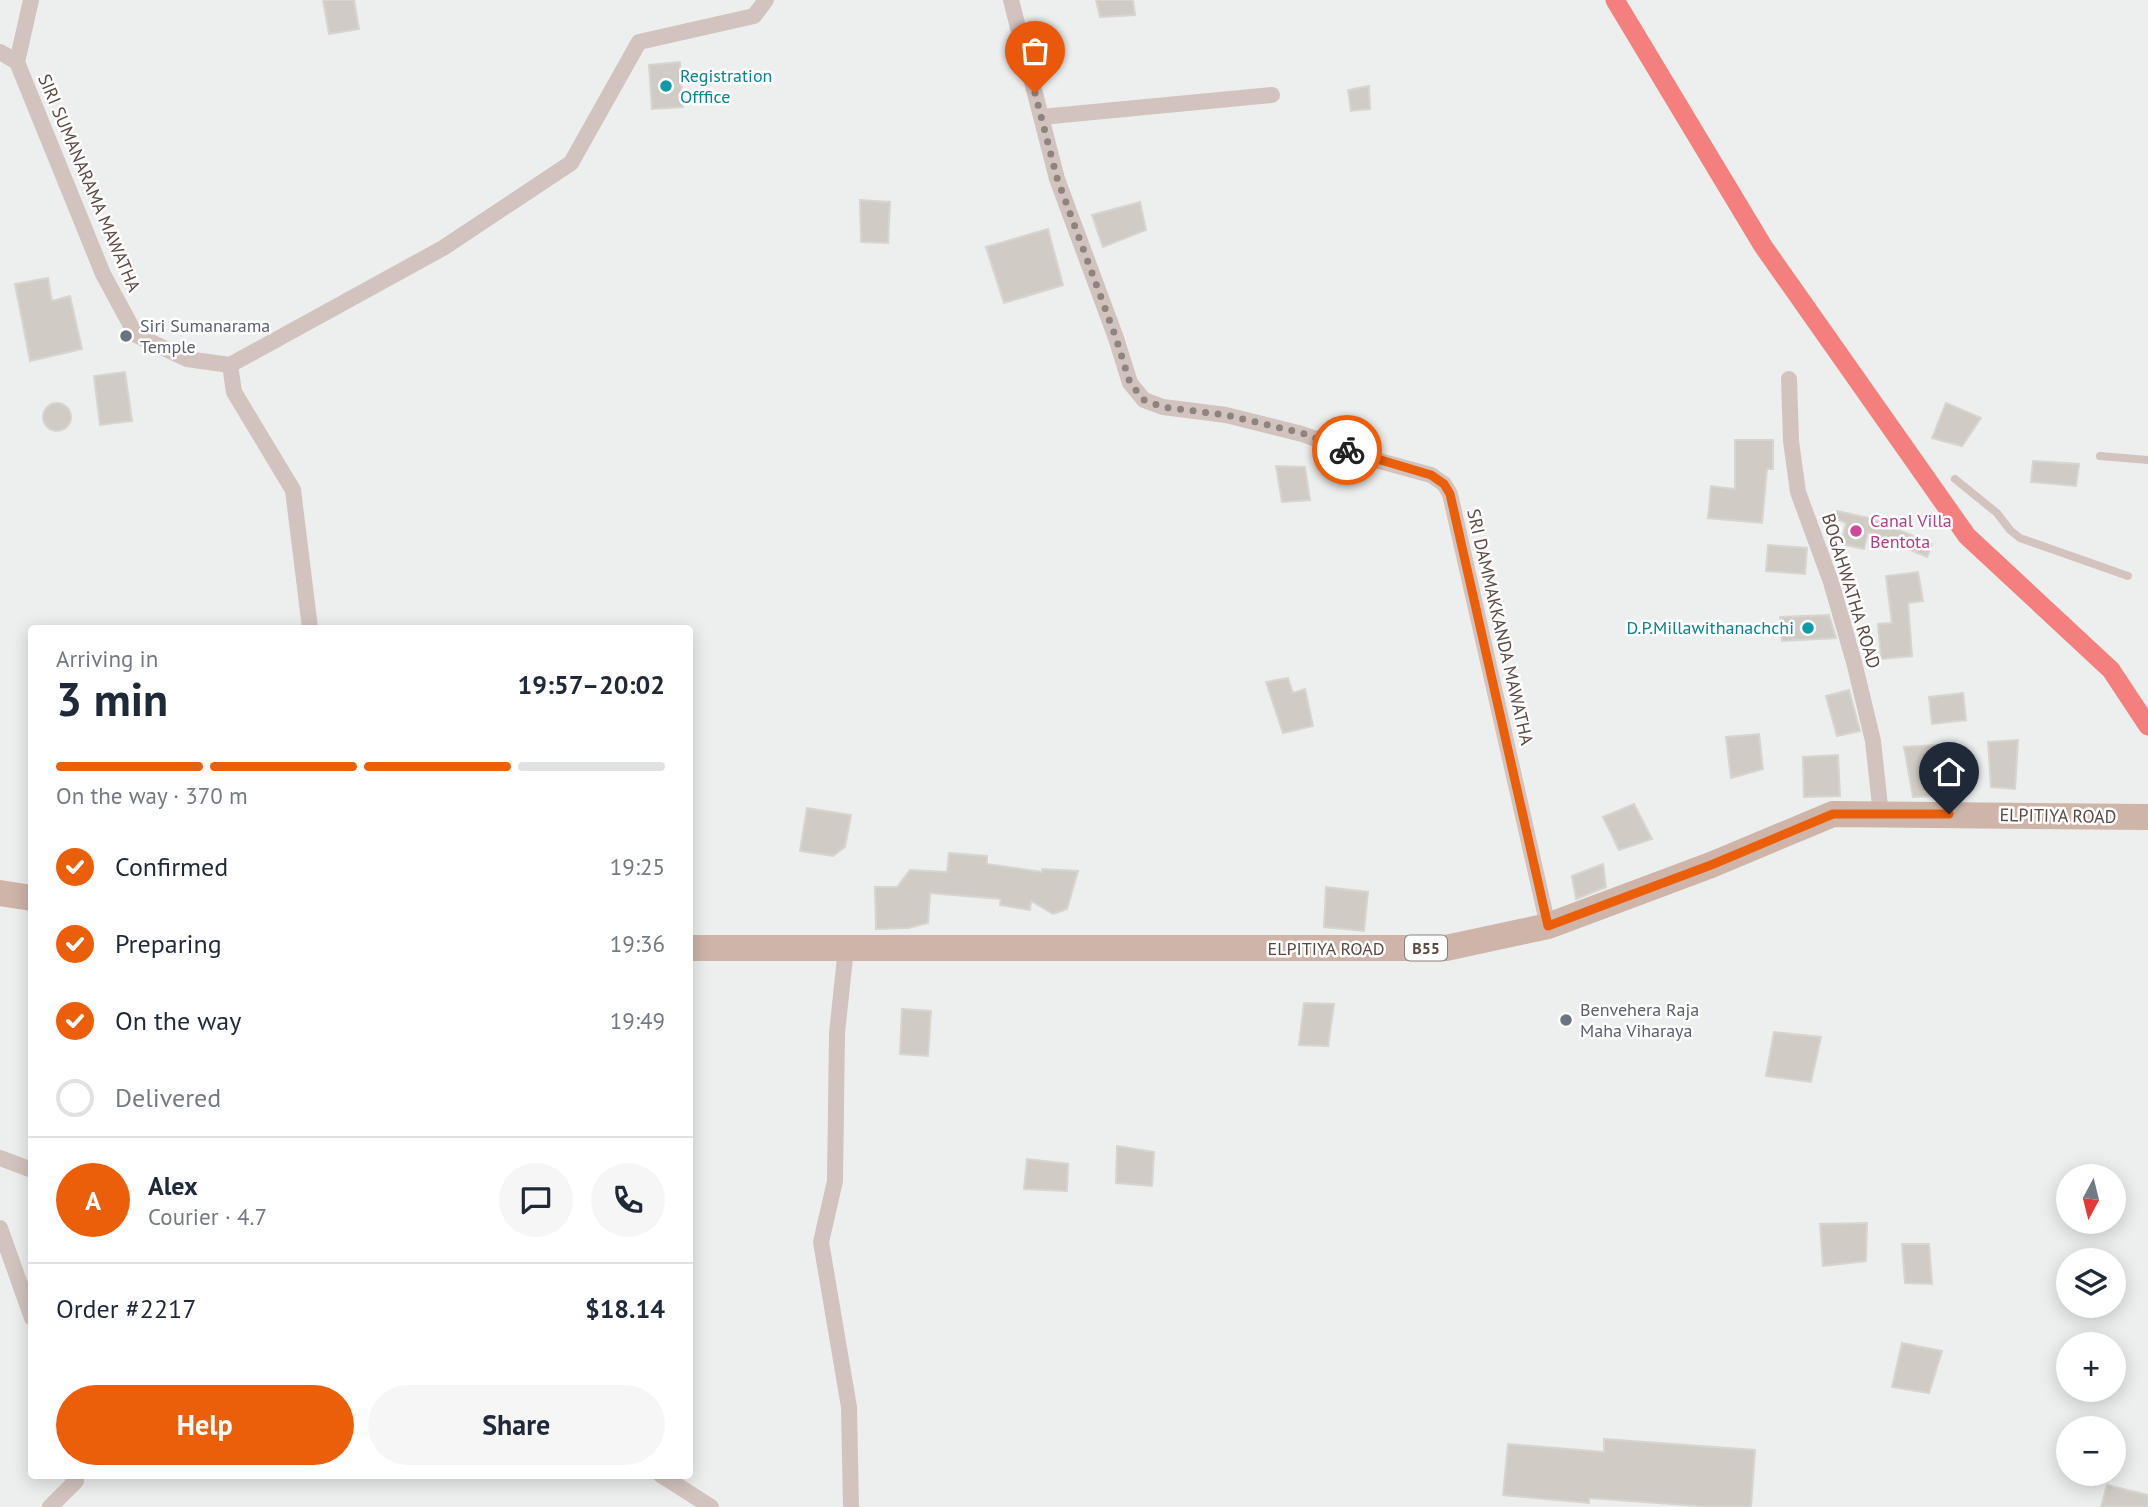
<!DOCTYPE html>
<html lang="en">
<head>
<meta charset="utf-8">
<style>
	:root { --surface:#fff; --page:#f6f6f7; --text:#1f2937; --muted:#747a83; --line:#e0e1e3; --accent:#eb5e0a }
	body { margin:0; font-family:"PT Sans",sans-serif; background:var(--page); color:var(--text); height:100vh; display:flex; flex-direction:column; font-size:26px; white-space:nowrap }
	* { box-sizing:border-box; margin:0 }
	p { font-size:23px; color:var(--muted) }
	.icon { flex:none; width:38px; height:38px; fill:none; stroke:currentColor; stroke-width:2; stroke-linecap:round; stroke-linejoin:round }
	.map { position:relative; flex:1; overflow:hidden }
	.details { position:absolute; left:28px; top:625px; width:665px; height:854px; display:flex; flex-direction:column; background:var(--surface); border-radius:7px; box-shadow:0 4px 18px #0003 }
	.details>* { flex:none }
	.needle { width:46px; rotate:187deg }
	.tools { position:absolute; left:2056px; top:1164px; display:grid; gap:14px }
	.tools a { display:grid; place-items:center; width:70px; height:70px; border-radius:50%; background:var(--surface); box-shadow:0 4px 18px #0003; font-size:35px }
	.pin { position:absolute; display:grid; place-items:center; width:60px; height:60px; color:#fff; margin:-72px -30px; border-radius:50% 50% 50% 0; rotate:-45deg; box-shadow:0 0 7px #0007 }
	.pin .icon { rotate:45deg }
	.courier { position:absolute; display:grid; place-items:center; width:70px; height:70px; margin:-35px; border:5px solid #eb5e0a; border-radius:50%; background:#fff; color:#222; box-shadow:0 2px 9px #0007 }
	.summary em { font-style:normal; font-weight:700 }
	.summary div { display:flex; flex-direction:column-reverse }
	.summary { display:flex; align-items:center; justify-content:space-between; height:119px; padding:0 28px }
	h1 { font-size:46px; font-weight:700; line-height:52px }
	.bar { display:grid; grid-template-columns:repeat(4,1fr); gap:10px 7px; align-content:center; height:84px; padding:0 28px }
	.bar i { height:9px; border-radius:5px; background:var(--line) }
	.bar .active { background:var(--accent) }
	.bar p { grid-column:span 4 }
	.line { display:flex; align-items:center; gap:18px; padding:0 28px; border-top:2px solid var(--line) }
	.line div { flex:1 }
	.round { display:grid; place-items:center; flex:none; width:74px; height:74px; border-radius:37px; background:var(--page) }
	ol { padding:0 28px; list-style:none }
	li { display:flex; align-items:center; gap:21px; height:77px }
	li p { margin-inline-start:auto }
	li .icon { padding:7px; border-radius:50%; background:var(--accent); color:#fff; stroke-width:4 }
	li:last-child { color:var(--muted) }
	li i { width:38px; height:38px; border:4px solid var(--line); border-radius:50% }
	.cta { display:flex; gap:14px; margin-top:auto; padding:14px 28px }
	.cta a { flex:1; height:80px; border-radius:42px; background:var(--accent); color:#fff; font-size:28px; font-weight:700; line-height:80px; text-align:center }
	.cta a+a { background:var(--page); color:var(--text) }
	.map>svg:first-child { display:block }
</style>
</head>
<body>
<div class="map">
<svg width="2148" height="1507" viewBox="0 0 2148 1507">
	<rect width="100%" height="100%" fill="#ecefee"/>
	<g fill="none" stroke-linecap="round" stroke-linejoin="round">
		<path stroke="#f3807e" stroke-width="19" d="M 1615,0 L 1763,246 L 1967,536 L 2111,670 L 2148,726"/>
	</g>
	<path fill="#d0cbc5" stroke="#d8d4cf" stroke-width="2" d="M 323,0 L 354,0 L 359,29 L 329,34 Z
		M 1096,0 L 1133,0 L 1135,15 L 1100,17 Z
		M 680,62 L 683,107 L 652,109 L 649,65 Z
		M 1369,86 L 1370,109 L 1351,111 L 1348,90 Z
		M 860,200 L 890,202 L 888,243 L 861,242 Z
		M 1140,202 L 1146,230 L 1103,247 L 1092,215 Z
		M 1048,229 L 1063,285 L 1004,303 L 986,247 Z
		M 48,278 L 52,301 L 70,296 L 82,349 L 30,361 L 15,284 Z
		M 125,372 L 132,421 L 100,425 L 94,376 Z
		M43 417a14 14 0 1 1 28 0a14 14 0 1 1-28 0Z
		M 1946,403 L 1981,418 L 1962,446 L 1932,438 Z
		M 1735,440 L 1773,440 L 1773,469 L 1767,469 L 1762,523 L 1708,518 L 1711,486 L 1735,489 Z
		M 2033,461 L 2079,464 L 2076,486 L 2031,482 Z
		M 1276,466 L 1305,467 L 1310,500 L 1282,502 Z
		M 1837,511 L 1873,519 L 1932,544 L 1927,557 L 1868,532 L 1864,549 L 1841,544 L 1846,523 L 1835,518 Z
		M 1768,545 L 1807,548 L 1805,574 L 1766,571 Z
		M 1918,572 L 1923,601 L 1908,603 L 1912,656 L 1881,659 L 1878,624 L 1892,623 L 1886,576 Z
		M 1829,615 L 1836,638 L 1782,641 L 1780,617 Z
		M 1288,678 L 1293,693 L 1305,689 L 1313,726 L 1283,733 L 1266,682 Z
		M 1849,690 L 1860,731 L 1837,736 L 1826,696 Z
		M 1963,693 L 1966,720 L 1932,724 L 1929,697 Z
		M 1759,734 L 1763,769 L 1731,778 L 1726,737 Z
		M 2018,740 L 2015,789 L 1991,787 L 1988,742 Z
		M 1937,745 L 1942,796 L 1913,797 L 1904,747 Z
		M 1838,755 L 1840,796 L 1804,797 L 1803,757 Z
		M 1634,804 L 1652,839 L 1619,850 L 1603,817 Z
		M 807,808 L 851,815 L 845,847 L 833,856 L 800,851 Z
		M 949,853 L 987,856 L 987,864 L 1042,872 L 1042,869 L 1078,871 L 1067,909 L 1053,914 L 1031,901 L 1030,910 L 1000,905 L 1001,899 L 930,893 L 928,923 L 908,928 L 876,929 L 875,887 L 897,887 L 910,870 L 947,872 Z
		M 1603,864 L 1606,887 L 1576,899 L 1572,876 Z
		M 1326,887 L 1368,892 L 1364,931 L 1324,927 Z
		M 1304,1003 L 1334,1004 L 1328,1046 L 1299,1045 Z
		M 902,1009 L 931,1011 L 928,1056 L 900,1054 Z
		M 1774,1032 L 1821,1037 L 1811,1082 L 1766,1076 Z
		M 1117,1146 L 1154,1152 L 1152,1186 L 1116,1183 Z
		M 1027,1159 L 1068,1164 L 1067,1191 L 1024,1189 Z
		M 1867,1223 L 1866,1261 L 1823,1266 L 1820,1224 Z
		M 1902,1244 L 1929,1244 L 1932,1284 L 1905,1283 Z
		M 1902,1343 L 1942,1351 L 1929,1393 L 1892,1387 Z
		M 1604,1439 L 1755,1450 L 1751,1507 L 1712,1507 L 1589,1498 L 1589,1503 L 1503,1495 L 1508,1444 L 1604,1452 Z
		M 2107,1485 L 2148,1495 L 2148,1507 L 2101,1507 Z"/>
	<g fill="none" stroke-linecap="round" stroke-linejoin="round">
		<path stroke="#d3c3be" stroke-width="8" d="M 2100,456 L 2148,460
			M 1955,479 L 1997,513 L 2010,530 L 2020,538 L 2128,576"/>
		<path stroke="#d3c3be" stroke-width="16" d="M 31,0 L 17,62 L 103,274 L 136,335 L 187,359 L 230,365 L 234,392 L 293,490 L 310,628
			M 1011,0 L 1057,179 L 1116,338 L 1130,383 L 1144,400 L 1163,407 L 1226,415 L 1302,434 L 1376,460 L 1431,475 L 1444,484 L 1450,494 L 1548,926
			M 0,52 L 17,62
			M 1041,117 L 1272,95
			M 230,365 L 443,248 L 571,163 L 639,42 L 754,16 L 766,0
			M 1789,379 L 1791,441 L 1798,492 L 1831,582 L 1854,662 L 1873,741 L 1881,815
			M 846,948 L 837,1033 L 835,1181 L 821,1242 L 849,1407 L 851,1507
			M 0,1158 L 32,1170
			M 0,1228 L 32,1318
			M 661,1475 L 711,1507
			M 50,1507 L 76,1481 L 75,1475"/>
		<path stroke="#ceb4a9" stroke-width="26" d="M 0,893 L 32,898
			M 690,948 L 1446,948 L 1548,926 L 1711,865 L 1833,814 L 2148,817"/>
	</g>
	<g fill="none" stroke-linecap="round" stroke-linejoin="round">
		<path stroke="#8e847f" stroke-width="7" stroke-dasharray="0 12.6" d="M 1035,93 L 1057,178 L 1116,338 L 1130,383 L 1144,400 L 1163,407 L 1226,415 L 1302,433 L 1347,450"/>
		<path stroke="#eb5e0a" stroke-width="9" d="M 1347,450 L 1431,475 L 1444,484 L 1450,494 L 1548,926 L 1711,865 L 1833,814 L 1949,814"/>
	</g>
	<g fill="#0f9aa8" stroke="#fff" stroke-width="2.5">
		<circle cx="666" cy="86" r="7"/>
		<circle cx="1808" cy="628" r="7"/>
	</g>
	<g fill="#6b7280" stroke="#fff" stroke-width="2.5">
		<circle cx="126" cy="336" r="7"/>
		<circle cx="1566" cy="1020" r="7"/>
	</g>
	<circle fill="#d1479c" stroke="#fff" stroke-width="2.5" cx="1856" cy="531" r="7"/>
	<g text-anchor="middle" stroke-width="5" stroke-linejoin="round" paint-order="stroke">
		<rect fill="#fff" stroke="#8c807b" stroke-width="2" x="1405" y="935.5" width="42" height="25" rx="5"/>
		<g font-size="16" font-weight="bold" fill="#5b4a43">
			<text x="1426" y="954">B55</text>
		</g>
		<g font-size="18" fill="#0d838f" stroke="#fff" text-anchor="start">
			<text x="680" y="82">Registration<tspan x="680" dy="21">Offfice</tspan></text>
			<text x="1794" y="634" text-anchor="end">D.P.Millawithanachchi</text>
		</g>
		<g font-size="18" fill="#5b4a43" stroke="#fff">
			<text transform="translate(89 183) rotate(67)" y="6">SIRI SUMANARAMA MAWATHA</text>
			<text transform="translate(1851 591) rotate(73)" y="6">BOGAHWATHA ROAD</text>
			<text transform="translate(1500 627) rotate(77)" y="6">SRI DAMMAKKANDA MAWATHA</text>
			<text transform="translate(2058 816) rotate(1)" y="6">ELPITIYA ROAD</text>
			<text x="1326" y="955">ELPITIYA ROAD</text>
		</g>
		<g font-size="18" fill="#5b616d" stroke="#fff" text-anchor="start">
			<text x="140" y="332">Siri Sumanarama<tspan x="140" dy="21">Temple</tspan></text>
			<text x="1580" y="1016">Benvehera Raja<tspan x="1580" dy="21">Maha Viharaya</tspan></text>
		</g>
		<g font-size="18" fill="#b23c85" stroke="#fff" text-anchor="start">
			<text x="1870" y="527">Canal Villa<tspan x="1870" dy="21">Bentota</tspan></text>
		</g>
	</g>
</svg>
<div class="tools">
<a><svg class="needle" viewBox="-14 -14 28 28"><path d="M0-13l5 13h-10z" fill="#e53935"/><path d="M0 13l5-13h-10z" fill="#747a83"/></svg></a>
<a><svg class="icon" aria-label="layers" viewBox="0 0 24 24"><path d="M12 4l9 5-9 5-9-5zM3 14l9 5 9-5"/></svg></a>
<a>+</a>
<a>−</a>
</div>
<div class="pin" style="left:1035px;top:93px;background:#ea580c"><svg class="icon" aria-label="bag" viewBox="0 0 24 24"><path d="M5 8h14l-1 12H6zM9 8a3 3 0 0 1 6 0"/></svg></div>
<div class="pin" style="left:1949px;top:814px;background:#1f2937"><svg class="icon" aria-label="home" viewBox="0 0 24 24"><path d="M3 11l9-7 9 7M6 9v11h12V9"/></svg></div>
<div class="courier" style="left:1347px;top:450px"><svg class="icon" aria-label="bike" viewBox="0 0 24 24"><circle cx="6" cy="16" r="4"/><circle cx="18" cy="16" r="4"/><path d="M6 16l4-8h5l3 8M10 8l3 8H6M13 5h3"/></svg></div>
<section class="details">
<div class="summary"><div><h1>3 min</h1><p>Arriving in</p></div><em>19:57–20:02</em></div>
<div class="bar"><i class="active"></i><i class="active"></i><i class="active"></i><i></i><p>On the way · 370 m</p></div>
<ol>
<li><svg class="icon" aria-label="check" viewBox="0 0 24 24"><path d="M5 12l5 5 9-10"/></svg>Confirmed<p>19:25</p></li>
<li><svg class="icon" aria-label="check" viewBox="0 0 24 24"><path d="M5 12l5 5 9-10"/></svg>Preparing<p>19:36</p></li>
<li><svg class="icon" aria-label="check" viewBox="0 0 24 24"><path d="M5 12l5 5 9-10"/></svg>On the way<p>19:49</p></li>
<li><i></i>Delivered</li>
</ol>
<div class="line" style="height:126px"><b class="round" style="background:var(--accent);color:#fff">A</b><div><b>Alex</b><p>Courier · 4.7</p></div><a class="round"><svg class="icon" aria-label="chat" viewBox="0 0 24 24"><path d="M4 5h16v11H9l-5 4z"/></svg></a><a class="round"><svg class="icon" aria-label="phone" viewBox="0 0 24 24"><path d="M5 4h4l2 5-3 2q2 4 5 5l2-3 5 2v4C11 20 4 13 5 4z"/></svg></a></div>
<div class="line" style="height:91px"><div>Order #2217</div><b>$18.14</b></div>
<div class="cta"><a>Help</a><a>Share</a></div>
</section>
</div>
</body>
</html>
